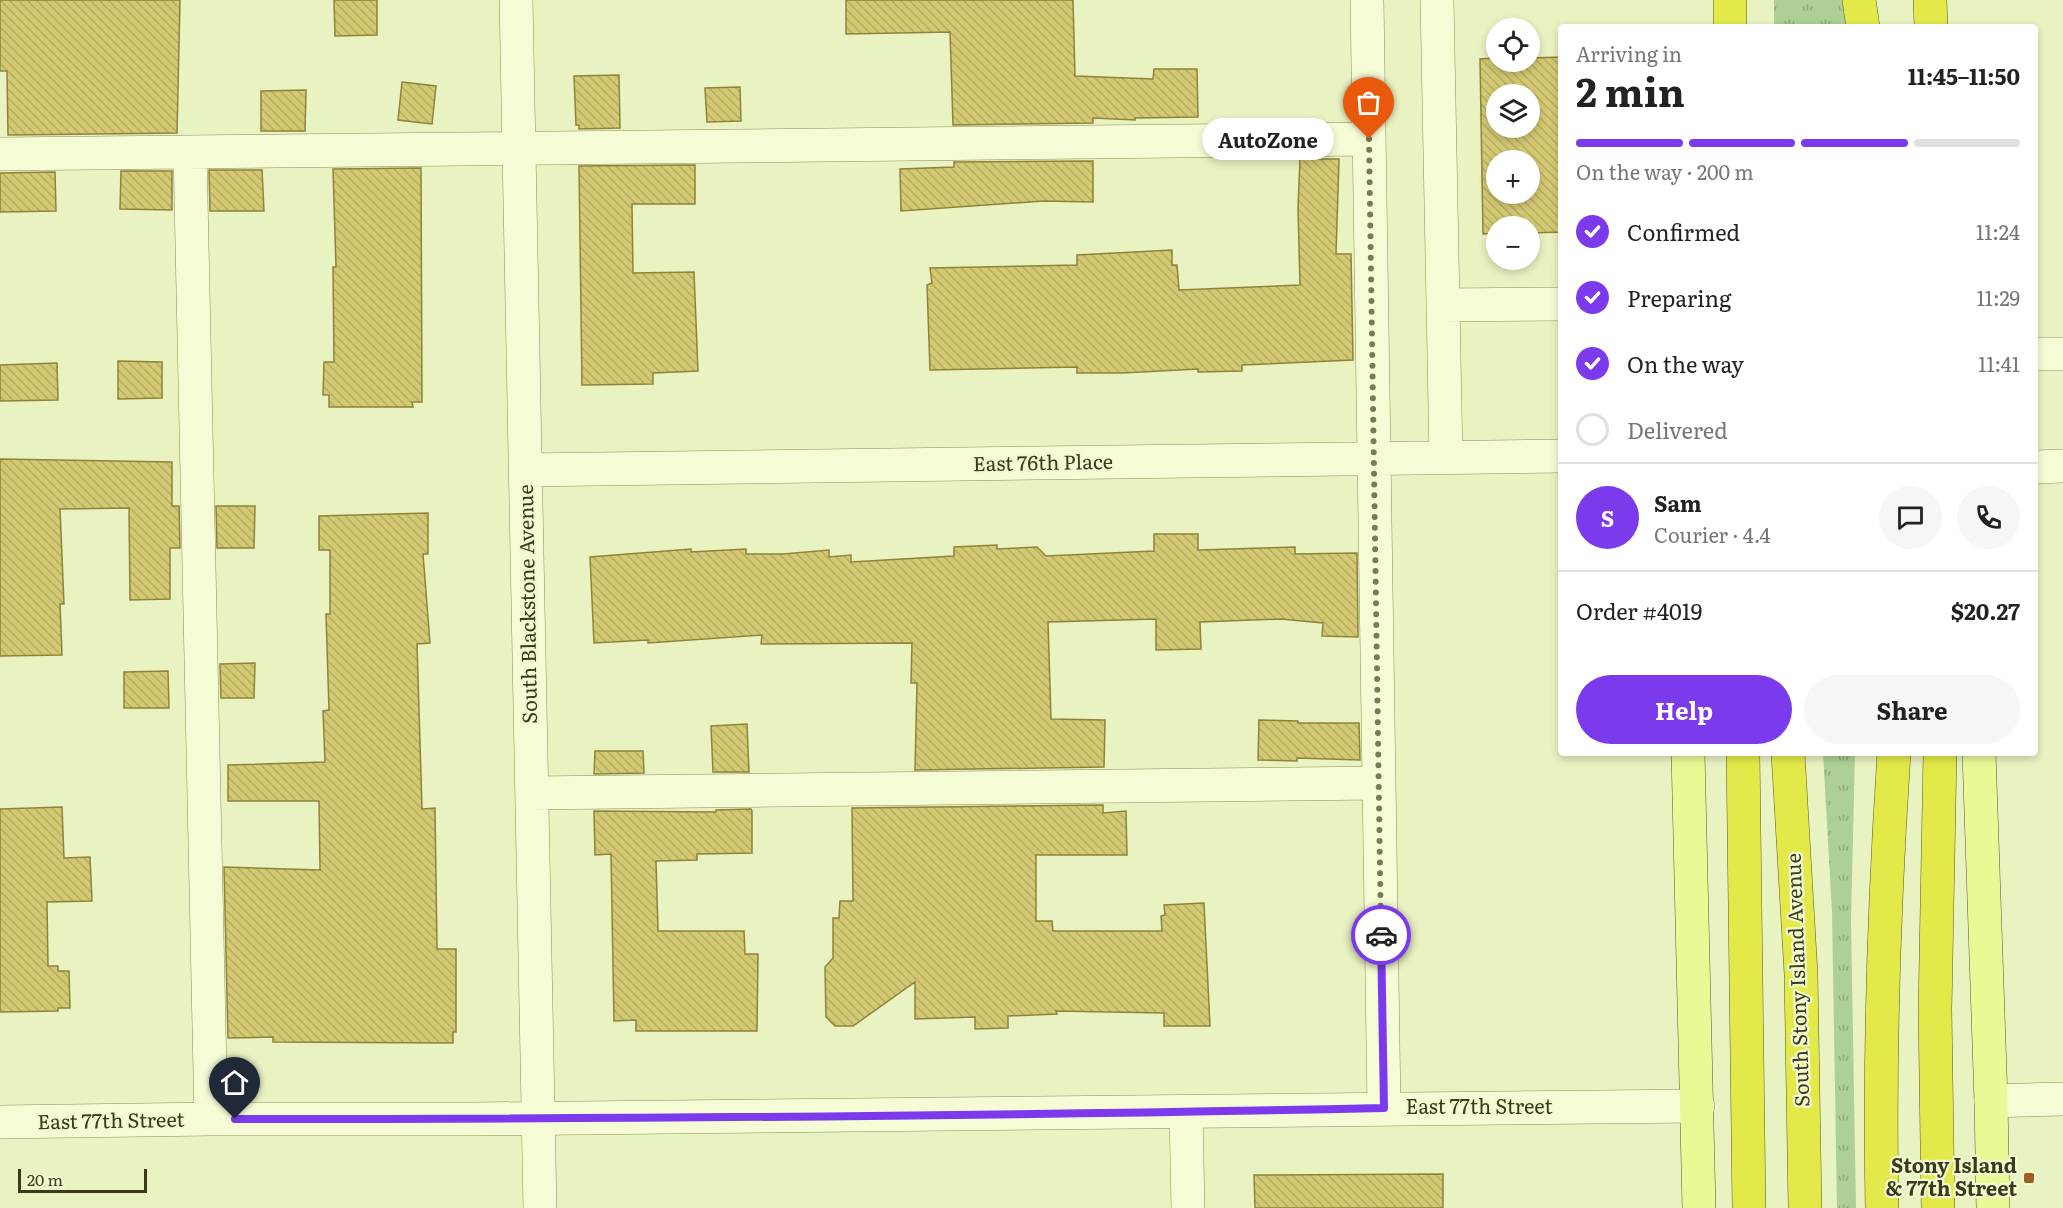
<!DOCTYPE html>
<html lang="en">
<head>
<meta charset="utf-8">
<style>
	:root { --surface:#fff; --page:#f6f6f6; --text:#222; --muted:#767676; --line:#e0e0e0; --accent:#7c3aed }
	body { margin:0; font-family:Literata,serif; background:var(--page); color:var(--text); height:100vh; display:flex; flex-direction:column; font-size:22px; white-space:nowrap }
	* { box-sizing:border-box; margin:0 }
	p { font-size:20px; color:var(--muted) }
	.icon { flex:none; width:33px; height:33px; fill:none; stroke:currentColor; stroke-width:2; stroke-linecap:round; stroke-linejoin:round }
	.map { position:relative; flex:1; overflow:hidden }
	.panel { position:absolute; left:1558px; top:24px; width:480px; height:732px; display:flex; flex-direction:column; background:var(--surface); border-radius:6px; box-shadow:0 3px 9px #0003 }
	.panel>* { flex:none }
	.buttons { position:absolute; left:1486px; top:18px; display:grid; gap:12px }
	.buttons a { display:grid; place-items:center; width:54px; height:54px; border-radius:50%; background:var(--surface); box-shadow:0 3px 9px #0003; font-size:30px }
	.scale { position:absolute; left:18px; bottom:15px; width:129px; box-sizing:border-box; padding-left:6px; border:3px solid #3c3a1c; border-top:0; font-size:16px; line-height:21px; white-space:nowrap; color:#3c3a1c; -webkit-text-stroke:4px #f1f9d1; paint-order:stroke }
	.pin { position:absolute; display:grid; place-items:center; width:51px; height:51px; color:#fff; margin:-62px -26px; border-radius:50% 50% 50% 0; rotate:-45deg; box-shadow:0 0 6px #0007 }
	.pin .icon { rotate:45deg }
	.courier { position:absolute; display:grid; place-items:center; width:60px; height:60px; margin:-30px; border:4px solid #7c3aed; border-radius:50%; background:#fff; color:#222; box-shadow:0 2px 8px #0007 }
	.bubble { position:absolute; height:42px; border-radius:21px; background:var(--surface); box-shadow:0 3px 9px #0003; font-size:20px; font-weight:700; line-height:42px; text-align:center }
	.head em { font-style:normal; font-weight:700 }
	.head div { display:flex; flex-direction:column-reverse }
	.head { display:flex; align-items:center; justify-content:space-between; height:102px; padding:0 18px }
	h1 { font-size:39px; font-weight:700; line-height:45px }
	.bar { display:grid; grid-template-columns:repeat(4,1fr); gap:9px 6px; align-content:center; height:72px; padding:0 18px }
	.bar i { height:8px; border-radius:4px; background:var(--line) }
	.bar .selected { background:var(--accent) }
	.bar p { grid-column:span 4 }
	.line { display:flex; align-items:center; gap:15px; padding:0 18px; border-top:2px solid var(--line) }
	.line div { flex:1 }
	.round { display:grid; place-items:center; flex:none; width:63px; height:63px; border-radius:32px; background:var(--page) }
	ol { padding:0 18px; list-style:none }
	li { display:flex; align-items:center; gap:18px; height:66px }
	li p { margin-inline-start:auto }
	li .icon { padding:6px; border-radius:50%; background:var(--accent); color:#fff; stroke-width:4 }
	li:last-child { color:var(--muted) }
	li i { width:33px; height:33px; border:3px solid var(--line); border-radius:50% }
	.action { display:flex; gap:12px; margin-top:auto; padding:12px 18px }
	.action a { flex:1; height:69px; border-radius:36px; background:var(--accent); color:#fff; font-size:24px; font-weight:700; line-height:69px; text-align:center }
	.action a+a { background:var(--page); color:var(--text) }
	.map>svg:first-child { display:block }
</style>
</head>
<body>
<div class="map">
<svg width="2063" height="1208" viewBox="0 0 2063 1208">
	<defs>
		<pattern id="grass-tufts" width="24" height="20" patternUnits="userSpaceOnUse" patternTransform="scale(1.5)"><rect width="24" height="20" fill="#add194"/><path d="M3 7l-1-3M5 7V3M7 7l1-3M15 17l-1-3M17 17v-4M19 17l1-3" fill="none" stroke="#8eab78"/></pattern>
		<pattern id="building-back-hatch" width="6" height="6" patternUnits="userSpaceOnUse" patternTransform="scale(1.5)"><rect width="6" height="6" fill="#d4c973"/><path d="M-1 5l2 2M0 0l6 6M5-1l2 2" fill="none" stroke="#b7ad63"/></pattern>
	</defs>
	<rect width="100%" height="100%" fill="#e9f2c1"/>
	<path fill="url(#grass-tufts)" d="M 1774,0 L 1846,0 L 1851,27 L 1774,27 Z
		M 1823,753 L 1855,753 L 1851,921 L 1856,1208 L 1837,1208 L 1832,912 Z"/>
	<path fill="url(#building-back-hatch)" stroke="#8f833a" stroke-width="1.5" fill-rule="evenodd" d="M 0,0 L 180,0 L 177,133 L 8,135 L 7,71 L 0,71 Z
		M 334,0 L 377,0 L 377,35 L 335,36 Z
		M 846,0 L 1073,0 L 1075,76 L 1153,79 L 1154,69 L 1197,69 L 1198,117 L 1135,118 L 1135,120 L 1093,118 L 1093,123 L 953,125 L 950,32 L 846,34 Z
		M 1562,57 L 1562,232 L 1530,233 L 1530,226 L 1497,226 L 1497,233 L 1483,234 L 1480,59 L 1497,58 L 1497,62 L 1530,62 L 1530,58 ZM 1497,94 L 1530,94 L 1530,128 L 1497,128 ZM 1497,160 L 1530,160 L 1530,194 L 1497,194 Z
		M 619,75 L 620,128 L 579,129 L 579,125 L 576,125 L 574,76 Z
		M 402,82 L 436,86 L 432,124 L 398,120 Z
		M 740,87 L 741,121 L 707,122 L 705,88 Z
		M 306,90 L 305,131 L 261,131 L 261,91 Z
		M 1300,159 L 1339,159 L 1336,254 L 1351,254 L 1353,360 L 1242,365 L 1242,371 L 1198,372 L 1198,369 L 1122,373 L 1077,373 L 1077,367 L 930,370 L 927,285 L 932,283 L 930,268 L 1077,265 L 1077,255 L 1172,250 L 1172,265 L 1177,265 L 1179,290 L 1300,285 L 1298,208 Z
		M 1093,161 L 1093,202 L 1043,201 L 901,211 L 900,169 L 954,167 L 954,162 Z
		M 695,165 L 695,204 L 632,204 L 633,273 L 694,272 L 698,371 L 653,373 L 653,384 L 582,385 L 579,166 Z
		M 421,168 L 422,402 L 412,402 L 413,407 L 329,407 L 329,395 L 323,395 L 324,362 L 334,362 L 333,267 L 336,267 L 333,169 Z
		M 209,170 L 262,170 L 264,211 L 210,211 Z
		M 121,171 L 172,171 L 172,210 L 120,209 Z
		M 55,172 L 56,211 L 0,212 L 0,173 Z
		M 118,361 L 162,362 L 162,398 L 118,399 Z
		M 57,363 L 58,400 L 0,401 L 0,365 Z
		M 0,459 L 172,462 L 172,506 L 179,506 L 180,548 L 170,548 L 170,599 L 130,600 L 129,508 L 60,509 L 64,604 L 60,604 L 62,655 L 0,656 Z
		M 216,506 L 255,506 L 254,548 L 217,548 Z
		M 428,513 L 428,554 L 423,554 L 430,643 L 417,644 L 422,809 L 435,808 L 437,949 L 456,949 L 456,1032 L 453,1032 L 453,1043 L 273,1042 L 273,1037 L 228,1038 L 224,867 L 320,870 L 319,801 L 228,801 L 228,765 L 325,762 L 323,711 L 329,710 L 326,614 L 330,614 L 330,550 L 319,550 L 319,516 Z
		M 1154,534 L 1198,534 L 1198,550 L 1295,547 L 1295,554 L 1357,553 L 1358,637 L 1322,636 L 1323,623 L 1281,619 L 1200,622 L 1201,649 L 1156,650 L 1156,619 L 1048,622 L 1051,719 L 1105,720 L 1104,767 L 915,770 L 917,683 L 911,683 L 912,643 L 761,644 L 762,635 L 648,643 L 648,640 L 594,643 L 590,557 L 691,549 L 691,552 L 746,549 L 746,554 L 783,554 L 829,550 L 829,557 L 851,555 L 851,562 L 954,556 L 954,547 L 997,545 L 997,549 L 1037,547 L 1046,556 L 1154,551 Z
		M 255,663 L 254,698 L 221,698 L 220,664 Z
		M 168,671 L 169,708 L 124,708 L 124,672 Z
		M 1259,720 L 1298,721 L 1298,723 L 1359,723 L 1360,760 L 1297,758 L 1297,761 L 1258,760 Z
		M 747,724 L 749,772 L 713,772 L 711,726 Z
		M 595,751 L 643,751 L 644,773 L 594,774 Z
		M 1103,805 L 1103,813 L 1126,811 L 1127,855 L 1036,855 L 1036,921 L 1052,921 L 1053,931 L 1162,931 L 1161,916 L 1165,915 L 1164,905 L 1204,903 L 1210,1026 L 1164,1026 L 1164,1013 L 1056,1011 L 1057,1014 L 1008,1016 L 1008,1028 L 975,1029 L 975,1017 L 915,1019 L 915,982 L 853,1026 L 835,1026 L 826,1017 L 825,967 L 833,958 L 833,918 L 839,918 L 840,901 L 853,901 L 852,808 Z
		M 62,807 L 64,858 L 90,857 L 92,901 L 47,902 L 48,966 L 58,966 L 58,971 L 69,971 L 70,1008 L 58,1008 L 58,1011 L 0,1012 L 0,809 Z
		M 751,809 L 752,811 L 752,853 L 697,854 L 697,860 L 656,861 L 658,931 L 744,931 L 745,954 L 758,954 L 757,1031 L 636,1031 L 636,1020 L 614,1021 L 611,854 L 595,855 L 594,811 L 716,812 L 716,810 Z
		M 1443,1174 L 1443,1208 L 1255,1208 L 1254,1175 Z"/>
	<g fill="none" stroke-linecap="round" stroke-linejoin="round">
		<defs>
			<path id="minor" d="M 516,0 L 540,1208
				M 1367,0 L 1384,1108
				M 1437,0 L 1446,457
				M 190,152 L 211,1119
				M 0,154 L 1369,139
				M 1443,305 L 1562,304
				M 2036,354 L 2063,354
				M 2036,467 L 2063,466
				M 525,470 L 1562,456
				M 532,793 L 1379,783
				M 1991,1101 L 2063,1099
				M 1186,1112 L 1188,1208
				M 0,1122 L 211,1119 L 474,1119 L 1698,1106"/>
			<path id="major" d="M 1688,753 L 1699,1208
				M 1979,753 L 1991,1101 L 1993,1208"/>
			<path id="highway" d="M 1730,0 L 1730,27
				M 1859,0 L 1863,27
				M 1930,0 L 1931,27
				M 1743,753 L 1749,1208
				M 1788,753 L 1801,974 L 1805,1208
				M 1882,1208 C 1879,1056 1884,904 1894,753
				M 1938,1208 L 1935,1010 L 1940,753"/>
		</defs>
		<use href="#minor" stroke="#8d8d57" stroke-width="34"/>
		<use href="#major" stroke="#5a582b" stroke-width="34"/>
		<use href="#highway" stroke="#5a582b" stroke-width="34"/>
		<use href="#minor" stroke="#f5fcd5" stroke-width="33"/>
		<use href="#major" stroke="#e9f995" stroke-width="33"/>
		<use href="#highway" stroke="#e4e94a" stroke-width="33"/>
	</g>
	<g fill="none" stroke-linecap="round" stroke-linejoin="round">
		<path stroke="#797a56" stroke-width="6" stroke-dasharray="0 10.8" d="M 1369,139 L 1381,935"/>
		<path stroke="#7c3aed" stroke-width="8" d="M 235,1119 C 618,1119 1001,1116 1384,1108 L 1381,935"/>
	</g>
	<rect fill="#a25d21" stroke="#f1f9d1" stroke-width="2" x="2023" y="1172" width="12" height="12" rx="3"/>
	<g text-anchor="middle" stroke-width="4.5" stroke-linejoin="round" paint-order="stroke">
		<g font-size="20" fill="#3c3a1c" stroke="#f1f9d1">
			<text transform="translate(1043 463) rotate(-1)" y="7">East 76th Place</text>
			<text transform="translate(528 604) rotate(-91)" y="7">South Blackstone Avenue</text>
			<text transform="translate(1798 980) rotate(-92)" y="7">South Stony Island Avenue</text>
			<text x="1479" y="1114">East 77th Street</text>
			<text transform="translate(111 1121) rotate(-1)" y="7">East 77th Street</text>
		</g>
		<g font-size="20" font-weight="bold" fill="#3c3a1c" stroke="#f1f9d1" text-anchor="end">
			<text x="2017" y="1173">Stony Island<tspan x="2017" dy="23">&amp; 77th Street</tspan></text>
		</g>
	</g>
</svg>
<div class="buttons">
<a><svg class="icon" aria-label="locate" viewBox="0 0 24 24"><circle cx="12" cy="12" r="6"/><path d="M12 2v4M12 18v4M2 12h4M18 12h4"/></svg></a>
<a><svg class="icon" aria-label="layers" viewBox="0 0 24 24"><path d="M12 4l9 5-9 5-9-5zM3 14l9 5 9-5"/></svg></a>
<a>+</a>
<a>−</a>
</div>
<div class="scale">20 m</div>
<div class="pin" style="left:1369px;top:139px;background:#ea580c"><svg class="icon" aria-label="bag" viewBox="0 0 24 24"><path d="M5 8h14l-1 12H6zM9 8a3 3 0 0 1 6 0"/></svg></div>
<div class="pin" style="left:235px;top:1119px;background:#1f2937"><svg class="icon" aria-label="home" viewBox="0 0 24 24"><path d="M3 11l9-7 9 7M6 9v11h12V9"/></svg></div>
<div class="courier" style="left:1381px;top:935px"><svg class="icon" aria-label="car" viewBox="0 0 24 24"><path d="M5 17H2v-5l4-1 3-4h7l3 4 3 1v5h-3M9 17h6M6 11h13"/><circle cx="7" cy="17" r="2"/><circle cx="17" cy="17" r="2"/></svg></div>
<div class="bubble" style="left:1202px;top:118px;width:132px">AutoZone</div>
<section class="panel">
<div class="head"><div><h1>2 min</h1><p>Arriving in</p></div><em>11:45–11:50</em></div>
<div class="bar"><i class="selected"></i><i class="selected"></i><i class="selected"></i><i></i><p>On the way · 200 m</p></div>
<ol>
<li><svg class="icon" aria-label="check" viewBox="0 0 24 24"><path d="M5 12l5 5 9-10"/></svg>Confirmed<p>11:24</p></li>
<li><svg class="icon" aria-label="check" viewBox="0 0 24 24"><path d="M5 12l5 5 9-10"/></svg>Preparing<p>11:29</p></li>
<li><svg class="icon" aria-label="check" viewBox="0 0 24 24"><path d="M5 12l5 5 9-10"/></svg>On the way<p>11:41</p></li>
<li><i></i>Delivered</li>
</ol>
<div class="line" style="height:108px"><b class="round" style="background:var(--accent);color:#fff">S</b><div><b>Sam</b><p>Courier · 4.4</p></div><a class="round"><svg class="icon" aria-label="chat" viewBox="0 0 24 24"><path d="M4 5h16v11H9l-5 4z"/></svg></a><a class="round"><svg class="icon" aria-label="phone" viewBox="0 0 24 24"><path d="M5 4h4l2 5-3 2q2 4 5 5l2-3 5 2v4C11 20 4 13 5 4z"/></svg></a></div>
<div class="line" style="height:78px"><div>Order #4019</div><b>$20.27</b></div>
<div class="action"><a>Help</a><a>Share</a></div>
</section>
</div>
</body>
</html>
